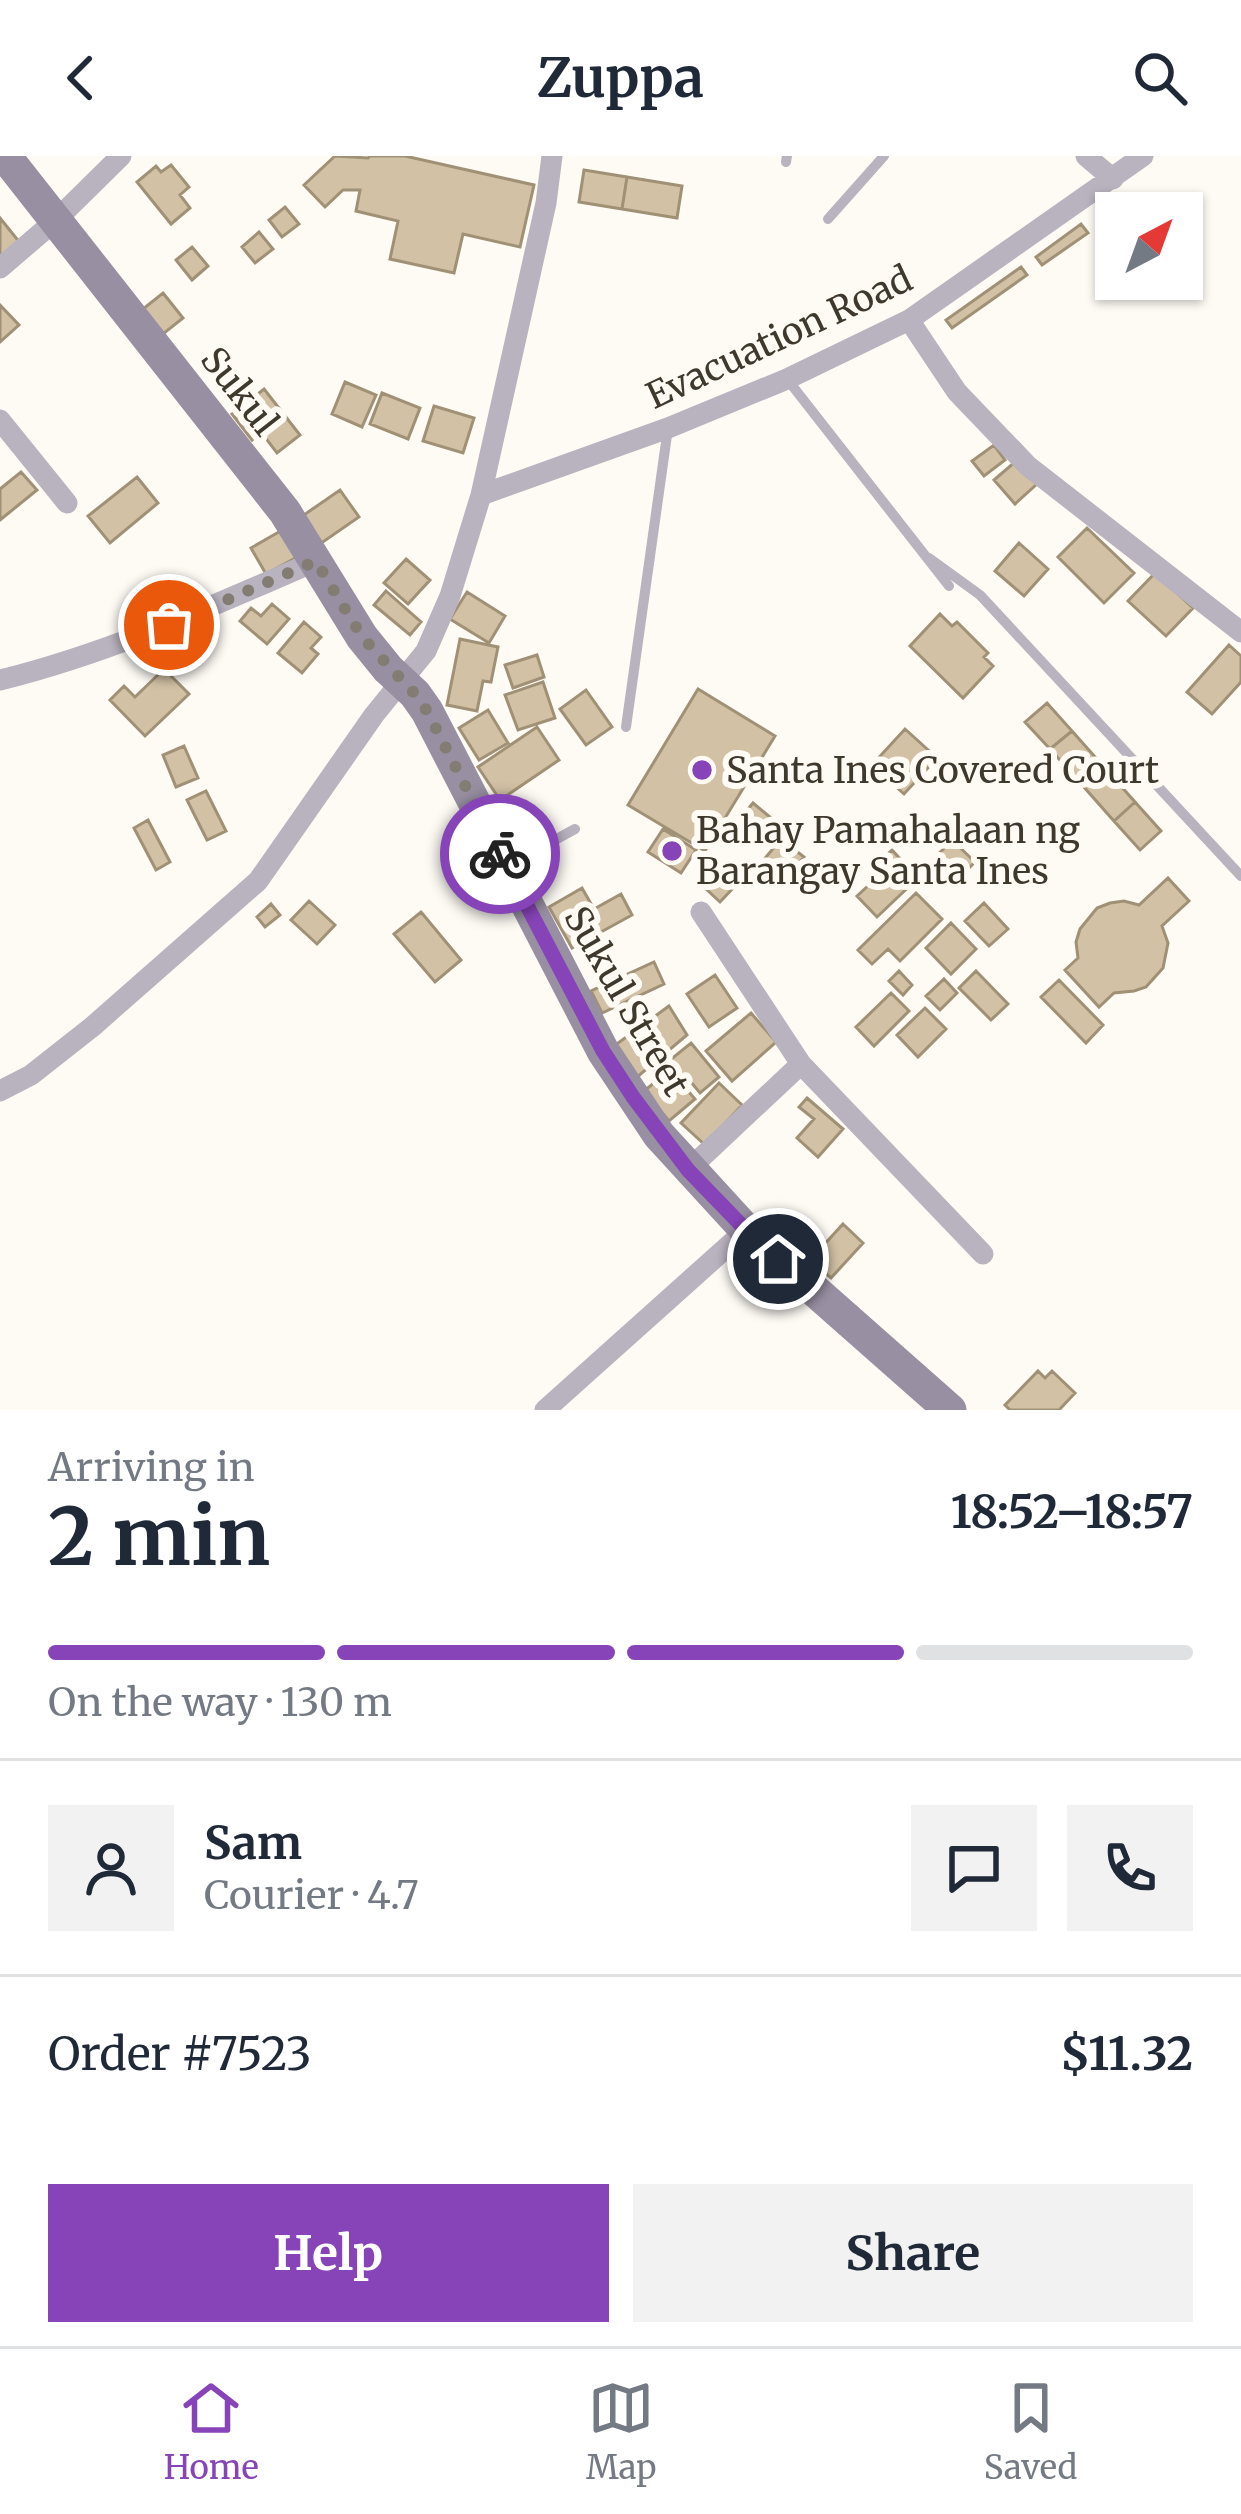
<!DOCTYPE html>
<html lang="en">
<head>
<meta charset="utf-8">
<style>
	:root { --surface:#fff; --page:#f2f2f3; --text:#1f2937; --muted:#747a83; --line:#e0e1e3; --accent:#8744b8 }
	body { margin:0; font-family:Merriweather,serif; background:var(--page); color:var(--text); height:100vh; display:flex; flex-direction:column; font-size:45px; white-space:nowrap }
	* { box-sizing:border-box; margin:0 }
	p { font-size:39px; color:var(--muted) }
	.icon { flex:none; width:66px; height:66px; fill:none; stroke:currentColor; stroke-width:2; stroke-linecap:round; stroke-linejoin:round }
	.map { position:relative; height:1254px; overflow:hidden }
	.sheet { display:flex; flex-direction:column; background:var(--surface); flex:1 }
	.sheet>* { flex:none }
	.needle { width:78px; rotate:41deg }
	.tools { position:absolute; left:1095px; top:36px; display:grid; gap:24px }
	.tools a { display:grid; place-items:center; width:108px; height:108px; border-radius:0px; background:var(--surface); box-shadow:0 3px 9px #0004; font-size:60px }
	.pin { position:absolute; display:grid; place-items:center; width:102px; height:102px; color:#fff; margin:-51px; border:6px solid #fff; border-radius:50%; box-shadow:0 3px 12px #0007 }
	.courier { position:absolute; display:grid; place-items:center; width:120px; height:120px; margin:-60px; border:9px solid #8744b8; border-radius:50%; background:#fff; color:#222; box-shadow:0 3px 15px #0007 }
	.head em { font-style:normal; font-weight:700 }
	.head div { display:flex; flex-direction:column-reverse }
	.head { display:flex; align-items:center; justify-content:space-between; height:204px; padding:0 48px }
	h1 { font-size:78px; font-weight:700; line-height:90px }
	.bar { display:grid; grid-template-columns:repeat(4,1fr); gap:18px 12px; align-content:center; height:144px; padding:0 48px }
	.bar i { height:15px; border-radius:9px; background:var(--line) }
	.bar .on { background:var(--accent) }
	.bar p { grid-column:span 4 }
	.line { display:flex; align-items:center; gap:30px; padding:0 48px; border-top:3px solid var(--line) }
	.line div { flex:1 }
	.round { display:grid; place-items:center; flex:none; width:126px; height:126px; border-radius:0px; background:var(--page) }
	.action { display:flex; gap:24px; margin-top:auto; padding:24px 48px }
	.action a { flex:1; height:138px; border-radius:0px; background:var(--accent); color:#fff; font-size:48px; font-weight:700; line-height:138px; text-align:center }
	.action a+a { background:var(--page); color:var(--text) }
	header { display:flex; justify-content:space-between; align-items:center; height:156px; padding:0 48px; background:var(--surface); font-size:54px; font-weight:700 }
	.dock { display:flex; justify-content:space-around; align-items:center; height:168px; border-top:3px solid var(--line); background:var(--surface); font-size:33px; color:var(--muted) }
	.dock a { display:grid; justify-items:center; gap:6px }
	.dock .on { color:var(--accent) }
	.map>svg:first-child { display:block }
</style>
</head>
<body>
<header><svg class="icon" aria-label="back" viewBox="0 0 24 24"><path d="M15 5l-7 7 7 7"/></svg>Zuppa<svg class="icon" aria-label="search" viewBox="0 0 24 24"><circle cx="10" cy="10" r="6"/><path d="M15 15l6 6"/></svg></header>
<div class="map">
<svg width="1241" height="1254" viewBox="0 0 1241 1254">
	<rect width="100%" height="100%" fill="#fefbf5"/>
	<path fill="#d2c1a5" stroke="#a09176" stroke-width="3" d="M 335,0 L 368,2 L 370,0 L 405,0 L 534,29 L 520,91 L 463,78 L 454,117 L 390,103 L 398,65 L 356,55 L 360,34 L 343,34 L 325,51 L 304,29 Z
		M 171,9 L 189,31 L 180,39 L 190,52 L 171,68 L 137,26 L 156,10 L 161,16 Z
		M 584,14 L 627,21 L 622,53 L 579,46 Z
		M 627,21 L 682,30 L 677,62 L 622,53 Z
		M 285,51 L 299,68 L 282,81 L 269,64 Z
		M 0,62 L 21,88 L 0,105 Z
		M 1081,68 L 1088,77 L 1042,109 L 1036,101 Z
		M 259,76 L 273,93 L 255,107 L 242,91 Z
		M 192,91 L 208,110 L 192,124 L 176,104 Z
		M 1021,111 L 1027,119 L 952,172 L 946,164 Z
		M 163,137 L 183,162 L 163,178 L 143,153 Z
		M 0,149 L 19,169 L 0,186 Z
		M 345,226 L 376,239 L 362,271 L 332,258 Z
		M 264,233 L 300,279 L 277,297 L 261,276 L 252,284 L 232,258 Z
		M 382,237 L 420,252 L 408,283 L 370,268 Z
		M 434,250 L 474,262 L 463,297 L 423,285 Z
		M 994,289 L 1005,304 L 984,320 L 972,305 Z
		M 1016,305 L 1037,328 L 1015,348 L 994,324 Z
		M 21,316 L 37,334 L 0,364 L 0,333 Z
		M 137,321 L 158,347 L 110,387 L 88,360 Z
		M 340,334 L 359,361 L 320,388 L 301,361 Z
		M 1087,372 L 1134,417 L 1104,447 L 1058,401 Z
		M 284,373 L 299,400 L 266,418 L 251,392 Z
		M 1019,387 L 1048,413 L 1024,440 L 995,415 Z
		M 406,403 L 430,424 L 408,448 L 384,427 Z
		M 1155,417 L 1193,452 L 1166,480 L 1128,445 Z
		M 386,435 L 421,466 L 410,479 L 374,449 Z
		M 467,436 L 505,460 L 489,487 L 450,463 Z
		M 272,448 L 289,463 L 267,488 L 240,465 L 251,452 L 261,460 Z
		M 940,458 L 952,470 L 957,466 L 988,497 L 984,501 L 993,510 L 963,542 L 910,490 Z
		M 304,466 L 321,481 L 311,492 L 318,498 L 302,517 L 278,497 Z
		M 460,483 L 498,491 L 491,526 L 483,525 L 477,555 L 447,549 Z
		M 1229,489 L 1241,500 L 1241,526 L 1212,558 L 1187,536 Z
		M 537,499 L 544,521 L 513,532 L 505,509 Z
		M 164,513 L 189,538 L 145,580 L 110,544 L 124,530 L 135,541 Z
		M 543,526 L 555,562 L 518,574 L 505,539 Z
		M 698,533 L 775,580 L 705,695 L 628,649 Z
		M 586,534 L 612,571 L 586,589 L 560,553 Z
		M 1047,547 L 1072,575 L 1050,593 L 1025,566 Z
		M 488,554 L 508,587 L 479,604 L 459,572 Z
		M 537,571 L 559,604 L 500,644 L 478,611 Z
		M 905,573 L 937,602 L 904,638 L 872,609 Z
		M 1072,575 L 1104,611 L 1083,630 L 1050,593 Z
		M 184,590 L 198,622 L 176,631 L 163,599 Z
		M 1104,611 L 1135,646 L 1114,665 L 1083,630 Z
		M 206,635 L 226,675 L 207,684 L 187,644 Z
		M 1135,646 L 1161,675 L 1140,694 L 1114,665 Z
		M 753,647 L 776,666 L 756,691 L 733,672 Z
		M 148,664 L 170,706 L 156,714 L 134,672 Z
		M 663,673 L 696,694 L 681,717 L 648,696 Z
		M 781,683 L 804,701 L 784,726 L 761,707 Z
		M 952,684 L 975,706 L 960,721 L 953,714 L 937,731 L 921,716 Z
		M 892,694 L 918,722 L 877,761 L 857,740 L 883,716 L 876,708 Z
		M 722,716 L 736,729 L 720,746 L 706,733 Z
		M 1168,722 L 1189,745 L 1162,770 L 1168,787 L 1163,812 L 1146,831 L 1134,835 L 1114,837 L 1099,851 L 1065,814 L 1078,802 L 1076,786 L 1080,773 L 1097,752 L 1110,747 L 1124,745 L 1139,749 Z
		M 582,732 L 594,753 L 621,738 L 632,759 L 572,792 L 549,751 Z
		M 916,737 L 942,763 L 900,805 L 888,793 L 872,808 L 858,794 Z
		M 309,745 L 335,769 L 317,788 L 291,764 Z
		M 984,747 L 1008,773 L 989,790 L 965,765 Z
		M 271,748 L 280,759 L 265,771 L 257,761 Z
		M 421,756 L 461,804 L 435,826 L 394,778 Z
		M 951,767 L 976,793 L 951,818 L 926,792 Z
		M 654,806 L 664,828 L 602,857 L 591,835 Z
		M 899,815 L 912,829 L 903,839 L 889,825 Z
		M 976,815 L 1008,848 L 991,864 L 959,832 Z
		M 715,819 L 737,852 L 709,871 L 687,838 Z
		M 944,823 L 957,837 L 940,854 L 926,840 Z
		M 1059,824 L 1103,869 L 1086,887 L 1041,841 Z
		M 891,837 L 909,855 L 874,890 L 856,871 Z
		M 669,850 L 687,879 L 630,927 L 607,895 Z
		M 925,852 L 946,873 L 918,901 L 897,879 Z
		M 751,857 L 776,886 L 732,925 L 706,895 Z
		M 691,887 L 719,921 L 700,937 L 686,920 L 678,926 L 664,909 Z
		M 660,922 L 673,937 L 683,929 L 695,943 L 669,965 L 644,935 Z
		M 719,927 L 742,949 L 705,989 L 681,967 Z
		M 807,942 L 843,973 L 818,1001 L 797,982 L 814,963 L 799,951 Z
		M 843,1068 L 863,1087 L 831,1122 L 810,1104 Z
		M 1038,1215 L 1045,1222 L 1052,1215 L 1075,1237 L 1059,1254 L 1010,1254 L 1005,1249 Z"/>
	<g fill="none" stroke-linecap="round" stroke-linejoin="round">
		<path stroke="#b9b2bf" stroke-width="10" d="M 786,6 L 787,0
			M 828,63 L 884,0
			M 787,223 L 949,430
			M 929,402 L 980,439 L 1241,720
			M 626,571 L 668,272
			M 509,709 L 575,673"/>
		<path stroke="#b9b2bf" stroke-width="21" d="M 1086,0 L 1113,23
			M 0,112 L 56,64 L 121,0
			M 909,164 L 957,236 L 1028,310 L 1241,476
			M 0,264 L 67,347
			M 481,339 L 668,272 L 787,223 L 909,164 L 1143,0
			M 0,524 C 110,497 212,450 316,405
			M 701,756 L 801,908 L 983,1098
			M 0,935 L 31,919 L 92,871 L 258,725 L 374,559 L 426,495 L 450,440 L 481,339 L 546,47 L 552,0
			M 688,1014 L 801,908
			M 545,1254 L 746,1074"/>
		<path stroke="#988fa2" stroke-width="33" d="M 5,0 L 285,356 L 362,481 L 388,513 L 415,538 L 427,555 L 603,895 L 659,979 L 746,1074 L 950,1254"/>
	</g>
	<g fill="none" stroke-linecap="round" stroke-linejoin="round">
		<path stroke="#827c73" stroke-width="12" stroke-dasharray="0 21.6" d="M 169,469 L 316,405 L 362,481 L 415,538 L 427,555 L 500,698"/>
		<path stroke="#8744b8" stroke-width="15" d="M 500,698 L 603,895 L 633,941 L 688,1014 L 746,1074 L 778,1103"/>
	</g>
	<g fill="#8744b8" stroke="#fefbf5" stroke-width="4.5">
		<circle cx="702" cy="614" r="12"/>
		<circle cx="672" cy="695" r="12"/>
	</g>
	<g text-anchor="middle" stroke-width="12" stroke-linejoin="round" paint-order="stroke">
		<g font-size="36" fill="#3f382d" stroke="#fefbf5">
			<text transform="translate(779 181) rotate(-25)" y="13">Evacuation Road</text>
			<text transform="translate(240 235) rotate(52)" y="13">Sukul</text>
			<text transform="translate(627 845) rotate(60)" y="13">Sukul Street</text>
		</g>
		<g font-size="36" fill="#3f382d" stroke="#fefbf5" text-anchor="start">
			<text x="726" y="627">Santa Ines Covered Court</text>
			<text x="696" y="687">Bahay Pamahalaan ng<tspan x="696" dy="41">Barangay Santa Ines</tspan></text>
		</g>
	</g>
</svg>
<div class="tools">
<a><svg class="needle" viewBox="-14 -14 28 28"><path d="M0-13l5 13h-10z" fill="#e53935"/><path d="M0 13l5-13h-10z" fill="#747a83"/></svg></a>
</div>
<div class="pin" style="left:169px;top:469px;background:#ea580c"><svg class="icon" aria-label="bag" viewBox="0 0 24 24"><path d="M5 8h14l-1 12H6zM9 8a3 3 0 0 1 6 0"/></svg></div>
<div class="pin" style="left:778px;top:1103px;background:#1f2937"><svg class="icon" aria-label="home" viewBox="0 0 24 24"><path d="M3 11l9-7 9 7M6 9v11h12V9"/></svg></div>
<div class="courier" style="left:500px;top:698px"><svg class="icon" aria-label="bike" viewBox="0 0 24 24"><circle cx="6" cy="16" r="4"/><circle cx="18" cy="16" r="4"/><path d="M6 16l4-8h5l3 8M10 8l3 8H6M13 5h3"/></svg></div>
</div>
<section class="sheet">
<div class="head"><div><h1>2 min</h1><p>Arriving in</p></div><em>18:52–18:57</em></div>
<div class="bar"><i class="on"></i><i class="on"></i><i class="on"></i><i></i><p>On the way · 130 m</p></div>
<div class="line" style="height:216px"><a class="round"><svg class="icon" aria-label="person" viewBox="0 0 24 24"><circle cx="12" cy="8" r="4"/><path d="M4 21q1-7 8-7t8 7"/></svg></a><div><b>Sam</b><p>Courier · 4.7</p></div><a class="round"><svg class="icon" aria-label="chat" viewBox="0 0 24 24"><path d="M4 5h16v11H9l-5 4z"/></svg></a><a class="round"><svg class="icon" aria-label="phone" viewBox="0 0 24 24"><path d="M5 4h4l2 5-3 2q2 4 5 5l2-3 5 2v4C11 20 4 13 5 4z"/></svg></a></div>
<div class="line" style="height:156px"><div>Order #7523</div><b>$11.32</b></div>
<div class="action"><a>Help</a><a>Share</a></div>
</section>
<nav class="dock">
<a class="on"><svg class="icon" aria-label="home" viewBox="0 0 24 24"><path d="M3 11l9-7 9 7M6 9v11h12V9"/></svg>Home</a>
<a><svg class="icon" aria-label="map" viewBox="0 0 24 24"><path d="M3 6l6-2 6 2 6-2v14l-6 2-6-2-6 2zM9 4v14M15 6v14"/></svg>Map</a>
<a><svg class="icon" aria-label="saved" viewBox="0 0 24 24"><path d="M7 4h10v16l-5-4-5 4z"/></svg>Saved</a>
</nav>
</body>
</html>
